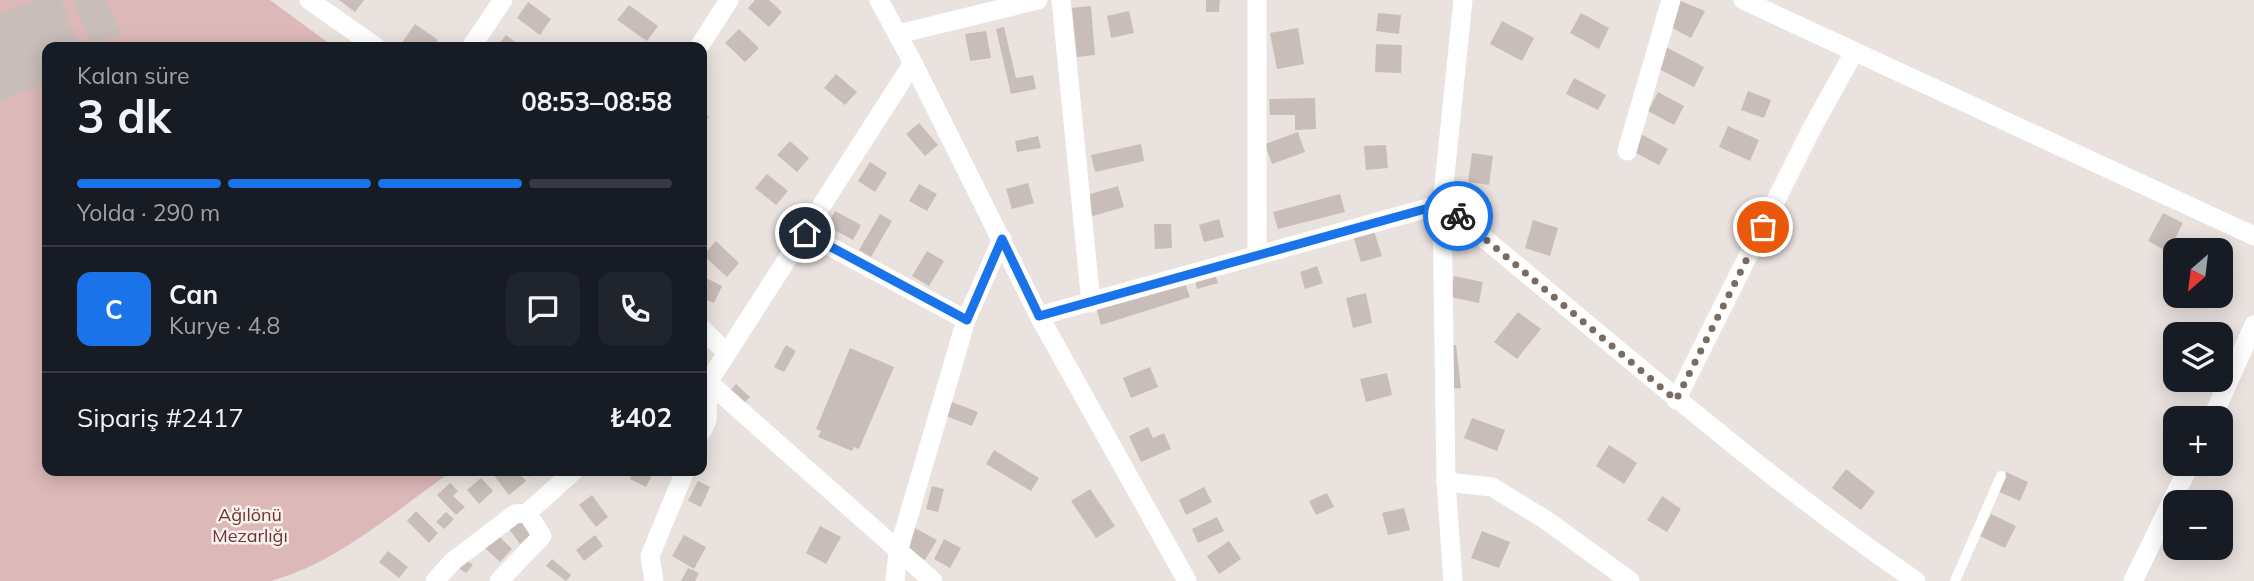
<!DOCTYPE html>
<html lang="tr">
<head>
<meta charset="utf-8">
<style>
	:root { --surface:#171b24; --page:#20242c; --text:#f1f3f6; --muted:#9ea1a6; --line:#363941; --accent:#1a73e8 }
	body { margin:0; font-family:Mulish,sans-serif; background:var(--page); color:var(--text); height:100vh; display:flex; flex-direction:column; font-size:26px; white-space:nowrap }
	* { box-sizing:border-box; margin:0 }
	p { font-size:23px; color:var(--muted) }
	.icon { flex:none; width:38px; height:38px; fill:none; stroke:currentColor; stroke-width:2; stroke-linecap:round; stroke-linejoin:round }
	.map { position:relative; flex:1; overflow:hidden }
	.sheet { position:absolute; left:42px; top:42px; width:665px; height:434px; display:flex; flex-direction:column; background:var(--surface); border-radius:14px; box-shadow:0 4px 18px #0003 }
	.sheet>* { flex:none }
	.needle { width:46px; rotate:208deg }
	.buttons { position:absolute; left:2163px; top:238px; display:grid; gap:14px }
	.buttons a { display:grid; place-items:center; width:70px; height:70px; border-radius:14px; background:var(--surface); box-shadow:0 4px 18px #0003; font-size:35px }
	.pin { position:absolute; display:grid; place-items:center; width:60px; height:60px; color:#fff; margin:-30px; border:4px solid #fff; border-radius:50%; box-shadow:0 2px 7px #0007 }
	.courier { position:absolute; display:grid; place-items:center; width:70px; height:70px; margin:-35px; border:5px solid #1a73e8; border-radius:50%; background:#fff; color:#222; box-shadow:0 2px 9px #0007 }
	.headline em { font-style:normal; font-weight:700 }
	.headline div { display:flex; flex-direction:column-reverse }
	.headline { display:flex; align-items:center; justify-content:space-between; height:119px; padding:0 35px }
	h1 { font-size:46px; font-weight:700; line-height:52px }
	.bar { display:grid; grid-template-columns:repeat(4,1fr); gap:10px 7px; align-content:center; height:84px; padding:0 35px }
	.bar i { height:9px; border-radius:5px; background:var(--line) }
	.bar .current { background:var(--accent) }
	.bar p { grid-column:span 4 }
	.line { display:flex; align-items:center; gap:18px; padding:0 35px; border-top:2px solid var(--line) }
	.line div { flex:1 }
	.round { display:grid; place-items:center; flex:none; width:74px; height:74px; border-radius:14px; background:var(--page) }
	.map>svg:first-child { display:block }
</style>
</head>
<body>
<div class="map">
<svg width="2254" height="581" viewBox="0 0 2254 581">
	<rect width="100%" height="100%" fill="#eae2df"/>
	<path fill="#dcb8b9" d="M 0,0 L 270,0 L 334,47 L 47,47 L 47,471 L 452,471 C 395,511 339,562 271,581 L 0,581 Z"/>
	<path fill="#c8bdb8" d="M 37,0 L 61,0 L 79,47 L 47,47 L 47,83 L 0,101 L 0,13 Z
		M 73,0 L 106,0 L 121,33 L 91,46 Z
		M 339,0 L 364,0 L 355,12 Z
		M 755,0 L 769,0 L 782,12 L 769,27 L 748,8 Z
		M 1206,0 L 1220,0 L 1219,12 L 1206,12 Z
		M 1678,0 L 1705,11 L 1691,38 L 1665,24 Z
		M 528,2 L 551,19 L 540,35 L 517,18 Z
		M 629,5 L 658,26 L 647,41 L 617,20 Z
		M 1091,6 L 1095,55 L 1077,57 L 1072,8 Z
		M 1129,11 L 1134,33 L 1111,38 L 1107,16 Z
		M 1378,13 L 1401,15 L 1399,34 L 1376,31 Z
		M 1581,13 L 1609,28 L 1599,49 L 1570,33 Z
		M 1502,21 L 1534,38 L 1522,61 L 1490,44 Z
		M 415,24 L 438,40 L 432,47 L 411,47 L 403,41 Z
		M 1004,27 L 1016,78 L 1033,75 L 1036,89 L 1011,94 L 996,29 Z
		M 1298,28 L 1304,64 L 1277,69 L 1270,33 Z
		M 739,29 L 759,48 L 745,62 L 725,43 Z
		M 986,31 L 991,58 L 970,61 L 965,34 Z
		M 506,35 L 522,47 L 497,47 Z
		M 1376,44 L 1402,45 L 1401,73 L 1375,72 Z
		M 1666,47 L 1704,67 L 1694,87 L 1655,67 Z
		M 836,74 L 857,92 L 845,105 L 824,88 Z
		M 1574,78 L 1606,95 L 1598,110 L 1566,94 Z
		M 1748,91 L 1771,100 L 1764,118 L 1741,110 Z
		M 1658,92 L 1684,106 L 1674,125 L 1648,111 Z
		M 1315,98 L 1316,129 L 1295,130 L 1295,115 L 1270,115 L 1269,99 Z
		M 702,110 L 709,117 L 702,125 Z
		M 919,123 L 938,145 L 925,156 L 906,134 Z
		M 1728,126 L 1759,140 L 1750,161 L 1719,147 Z
		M 1298,132 L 1305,152 L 1272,164 L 1265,144 Z
		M 1641,134 L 1668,149 L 1659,165 L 1632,151 Z
		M 1038,136 L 1041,148 L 1017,152 L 1015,141 Z
		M 790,141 L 809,158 L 797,172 L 777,155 Z
		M 1141,144 L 1144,161 L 1095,172 L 1091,155 Z
		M 1386,145 L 1388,168 L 1366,170 L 1364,146 Z
		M 1472,153 L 1493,156 L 1489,185 L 1468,182 Z
		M 870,162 L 887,173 L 875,192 L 858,181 Z
		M 767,174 L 788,191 L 776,205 L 755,188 Z
		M 1028,183 L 1034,203 L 1012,209 L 1006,189 Z
		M 919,184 L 937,194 L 927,211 L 909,201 Z
		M 1118,186 L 1124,207 L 1086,218 L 1080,197 Z
		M 1340,194 L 1345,212 L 1278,229 L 1273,212 Z
		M 835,211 L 861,225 L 853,240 L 827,226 Z
		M 2163,213 L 2183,223 L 2168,252 L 2148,241 Z
		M 880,214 L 892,221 L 871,257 L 859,250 Z
		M 1219,219 L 1224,237 L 1204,242 L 1199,225 Z
		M 1533,220 L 1558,228 L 1550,256 L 1525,248 Z
		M 1154,224 L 1171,224 L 1172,248 L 1155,249 Z
		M 1372,225 L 1382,256 L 1361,262 L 1352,232 Z
		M 716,241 L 739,263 L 727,277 L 703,255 Z
		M 927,251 L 944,261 L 929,286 L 912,276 Z
		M 1317,266 L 1323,283 L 1305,289 L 1300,272 Z
		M 1214,271 L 1218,283 L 1197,289 L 1194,277 Z
		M 702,276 L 722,286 L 714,303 L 702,298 Z
		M 1454,276 L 1483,282 L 1479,303 L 1450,297 Z
		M 1184,280 L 1190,297 L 1101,325 L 1096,307 Z
		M 1366,293 L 1372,323 L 1353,328 L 1346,298 Z
		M 1518,312 L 1541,329 L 1517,359 L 1494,342 Z
		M 786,345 L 796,351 L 784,372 L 774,367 Z
		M 1456,345 L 1461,388 L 1451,389 L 1447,346 Z
		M 850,348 L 894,367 L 859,449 L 854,447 L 852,451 L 818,437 L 821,431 L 816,429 Z
		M 1150,367 L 1158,387 L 1131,398 L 1123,378 Z
		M 1387,373 L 1392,395 L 1366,402 L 1360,379 Z
		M 736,384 L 750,397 L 743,405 L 729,392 Z
		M 952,402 L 978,412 L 972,426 L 946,416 Z
		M 1472,418 L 1505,430 L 1497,451 L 1464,438 Z
		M 1148,427 L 1153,438 L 1164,433 L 1171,449 L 1141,462 L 1129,436 Z
		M 1609,445 L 1637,463 L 1624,484 L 1596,466 Z
		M 994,450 L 1039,478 L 1031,491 L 986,464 Z
		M 1846,469 L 1875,492 L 1861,510 L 1832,488 Z
		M 495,471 L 517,471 L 526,481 L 509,495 L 492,473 Z
		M 524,471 L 538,471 L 530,477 Z
		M 634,471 L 654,471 L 646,487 L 630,479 Z
		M 2006,472 L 2028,482 L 2020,501 L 1997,491 Z
		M 481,478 L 493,491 L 479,504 L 467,490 Z
		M 698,481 L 710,487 L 701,507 L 688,501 Z
		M 450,483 L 458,491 L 453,496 L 465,507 L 456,515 L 437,495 Z
		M 932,486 L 944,489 L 938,512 L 926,509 Z
		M 1204,487 L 1212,502 L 1186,515 L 1179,500 Z
		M 1090,489 L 1115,526 L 1096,538 L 1071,501 Z
		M 1327,493 L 1334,507 L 1316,515 L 1309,501 Z
		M 592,495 L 608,517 L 596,527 L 579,505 Z
		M 1662,496 L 1681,509 L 1667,532 L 1647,520 Z
		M 1404,508 L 1410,530 L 1388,535 L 1382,513 Z
		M 416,511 L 438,533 L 429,543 L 407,521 Z
		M 446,512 L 454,519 L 444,529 L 436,522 Z
		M 1991,514 L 2016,526 L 2005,548 L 1980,536 Z
		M 1217,517 L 1224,531 L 1198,543 L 1192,529 Z
		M 522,519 L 533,533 L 520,544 L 509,529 Z
		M 820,526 L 841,537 L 826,564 L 806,553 Z
		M 915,528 L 937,540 L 925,560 L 904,548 Z
		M 1482,531 L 1510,542 L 1499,568 L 1471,558 Z
		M 495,532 L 512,549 L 500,562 L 483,546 Z
		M 595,535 L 603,546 L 584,561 L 576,550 Z
		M 684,535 L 706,547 L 694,569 L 672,556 Z
		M 944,539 L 961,548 L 950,568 L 934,559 Z
		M 1229,541 L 1241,559 L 1219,574 L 1207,556 Z
		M 388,551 L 408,567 L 399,578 L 379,562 Z
		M 462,557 L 473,565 L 466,573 L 455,565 Z
		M 552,559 L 571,575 L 566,581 L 546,566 Z
		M 688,568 L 699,573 L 695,581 L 681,581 Z"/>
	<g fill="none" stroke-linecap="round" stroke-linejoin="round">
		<path stroke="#fff" stroke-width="10" d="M 1955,581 L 2001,476"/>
		<path stroke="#fff" stroke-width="19" d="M 309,0 L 376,47
			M 879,0 L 913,63 L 1039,316 L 1187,581
			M 1061,0 L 1091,303
			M 1743,0 L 2254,236
			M 898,34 L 1038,0
			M 471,47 L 503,0
			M 699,47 L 729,0
			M 1627,151 L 1671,0
			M 805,233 L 966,320
			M 1257,253 L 1257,0
			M 1039,316 L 1442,204 C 1599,331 1749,467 1916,581
			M 702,329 L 727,353
			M 708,382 L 933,581
			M 702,385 L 708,382 L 727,353 L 913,63
			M 1676,400 L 1812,128 L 1853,54
			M 2212,418 L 2254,325
			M 702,431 L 707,420 L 708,382
			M 1446,482 L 1492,487 L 1546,520 L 1630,581
			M 435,581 L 452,562 L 515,514 L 527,513 L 574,471
			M 499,581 L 542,536 L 527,513
			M 654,581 L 650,556 L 685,471
			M 895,581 L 898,552 L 966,320 L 1002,239
			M 2133,581 L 2190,464"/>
		<path stroke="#fff" stroke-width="19" d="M 1453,581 L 1446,482 L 1442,204 L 1463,0"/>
	</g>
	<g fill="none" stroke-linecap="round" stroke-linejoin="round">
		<path stroke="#786c63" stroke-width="7" stroke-dasharray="0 12.6" d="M 1458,216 L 1676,400 L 1763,227"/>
		<path stroke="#1a73e8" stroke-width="9" d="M 805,233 L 967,320 L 1002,239 L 1039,316 L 1443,204 L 1458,216"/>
	</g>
	<g text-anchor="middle" stroke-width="5" stroke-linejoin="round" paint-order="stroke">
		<g font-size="18" fill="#71322b" stroke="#f7f1f0">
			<text x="250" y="521">Ağılönü<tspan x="250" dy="21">Mezarlığı</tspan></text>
		</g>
	</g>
</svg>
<div class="buttons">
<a><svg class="needle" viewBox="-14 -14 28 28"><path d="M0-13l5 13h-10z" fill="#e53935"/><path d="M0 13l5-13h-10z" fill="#9ea1a6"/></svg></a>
<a><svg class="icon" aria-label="layers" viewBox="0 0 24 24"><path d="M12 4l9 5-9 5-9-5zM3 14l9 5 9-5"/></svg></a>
<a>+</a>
<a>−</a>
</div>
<div class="pin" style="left:1763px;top:227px;background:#ea580c"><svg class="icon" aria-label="bag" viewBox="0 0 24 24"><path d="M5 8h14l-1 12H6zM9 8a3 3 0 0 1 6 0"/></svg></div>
<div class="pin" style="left:805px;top:233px;background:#1f2937"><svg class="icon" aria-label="home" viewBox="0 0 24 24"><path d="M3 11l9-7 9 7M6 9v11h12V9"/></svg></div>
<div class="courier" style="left:1458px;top:216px"><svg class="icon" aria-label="bike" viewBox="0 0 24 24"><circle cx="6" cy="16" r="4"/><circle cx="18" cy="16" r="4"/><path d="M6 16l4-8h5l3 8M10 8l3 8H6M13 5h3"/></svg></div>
<section class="sheet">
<div class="headline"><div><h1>3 dk</h1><p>Kalan süre</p></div><em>08:53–08:58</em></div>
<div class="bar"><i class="current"></i><i class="current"></i><i class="current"></i><i></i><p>Yolda · 290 m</p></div>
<div class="line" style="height:126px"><b class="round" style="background:var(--accent);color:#fff">C</b><div><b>Can</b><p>Kurye · 4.8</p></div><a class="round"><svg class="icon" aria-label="chat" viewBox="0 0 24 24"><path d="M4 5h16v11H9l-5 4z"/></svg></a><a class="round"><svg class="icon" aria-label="phone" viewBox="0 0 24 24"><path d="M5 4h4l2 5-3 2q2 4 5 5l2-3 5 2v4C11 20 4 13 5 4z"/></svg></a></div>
<div class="line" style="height:91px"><div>Sipariş #2417</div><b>₺402</b></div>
</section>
</div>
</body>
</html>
